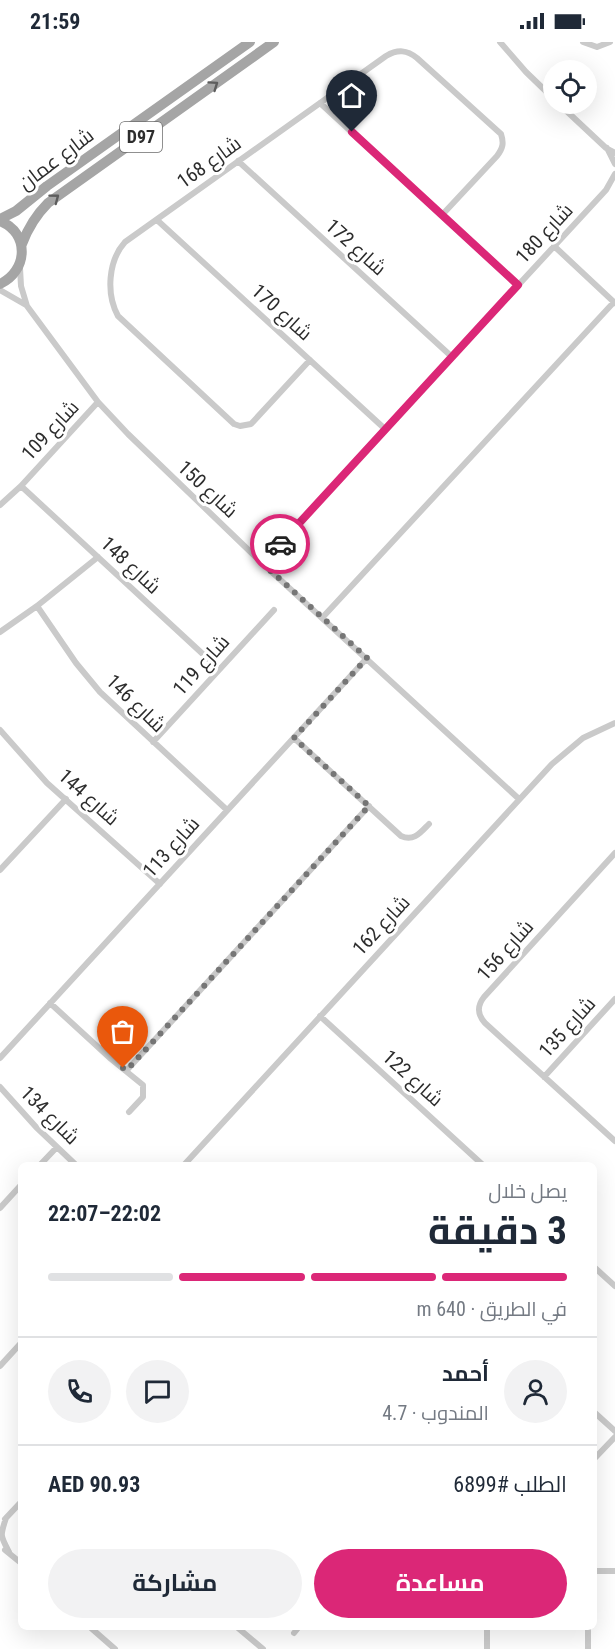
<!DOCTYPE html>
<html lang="ar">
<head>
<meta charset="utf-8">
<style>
	:root { --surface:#fff; --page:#f2f2f3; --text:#1f2937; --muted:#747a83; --line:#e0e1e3; --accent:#db2777 }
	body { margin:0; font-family:"Roboto Condensed",Cairo,sans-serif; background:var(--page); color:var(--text); direction:rtl; height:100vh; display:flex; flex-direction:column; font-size:22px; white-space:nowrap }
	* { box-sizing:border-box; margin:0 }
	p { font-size:20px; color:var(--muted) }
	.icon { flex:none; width:33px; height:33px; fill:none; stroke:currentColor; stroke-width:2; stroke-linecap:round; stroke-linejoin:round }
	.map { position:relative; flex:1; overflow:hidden; direction:ltr }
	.sheet { position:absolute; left:18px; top:1120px; width:579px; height:468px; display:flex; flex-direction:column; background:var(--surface); border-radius:9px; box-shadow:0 6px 24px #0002; direction:rtl }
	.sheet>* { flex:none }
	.tools { position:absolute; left:543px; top:18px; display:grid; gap:12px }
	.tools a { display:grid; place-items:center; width:54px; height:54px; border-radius:50%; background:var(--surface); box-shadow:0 6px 24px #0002; font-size:30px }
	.pin { position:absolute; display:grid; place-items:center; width:51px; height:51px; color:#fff; margin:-62px -26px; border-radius:50% 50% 50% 0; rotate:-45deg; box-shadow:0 0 6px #0007 }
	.pin .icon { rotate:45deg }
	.courier { position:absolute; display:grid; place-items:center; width:60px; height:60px; margin:-30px; border:4px solid #db2777; border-radius:50%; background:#fff; color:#222; box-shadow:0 2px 8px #0007 }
	.head em { font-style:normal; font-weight:700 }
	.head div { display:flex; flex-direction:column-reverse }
	.head { display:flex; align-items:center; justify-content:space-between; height:102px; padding:0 30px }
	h1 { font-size:39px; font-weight:700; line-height:45px }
	.bar { display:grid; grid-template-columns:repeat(4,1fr); gap:9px 6px; align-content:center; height:72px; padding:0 30px }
	.bar i { height:8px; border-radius:4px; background:var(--line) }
	.bar .on { background:var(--accent) }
	.bar p { grid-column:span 4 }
	.line { display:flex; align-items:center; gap:15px; padding:0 30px; border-top:2px solid var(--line) }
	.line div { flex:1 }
	.round { display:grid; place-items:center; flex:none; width:63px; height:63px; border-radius:32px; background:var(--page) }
	.action { display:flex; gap:12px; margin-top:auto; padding:12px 30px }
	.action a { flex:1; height:69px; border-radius:36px; background:var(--accent); color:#fff; font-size:24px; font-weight:700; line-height:69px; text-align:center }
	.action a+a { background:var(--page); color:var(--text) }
	.status { display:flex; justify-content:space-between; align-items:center; height:42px; padding:0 30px; background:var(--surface); direction:ltr }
	.status svg { height:16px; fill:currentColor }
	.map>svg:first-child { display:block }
</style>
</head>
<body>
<div class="status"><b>21:59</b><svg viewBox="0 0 49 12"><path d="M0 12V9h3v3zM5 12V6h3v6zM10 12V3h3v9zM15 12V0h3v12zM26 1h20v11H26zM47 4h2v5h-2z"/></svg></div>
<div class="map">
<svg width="615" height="1607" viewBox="0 0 615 1607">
	<rect width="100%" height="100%" fill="#fff"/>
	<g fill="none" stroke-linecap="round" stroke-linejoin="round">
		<path stroke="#cacaca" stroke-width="6" d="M 500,0 L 526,30 L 554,57
			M 583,0 L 597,5 L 610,0
			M 320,61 L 518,243
			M 559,62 L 606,106 L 615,111
			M 607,106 L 615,122
			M 238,119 L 451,314
			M 157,178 L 385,387
			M 554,204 L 615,261
			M 20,226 L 21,244 L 27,264 L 98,360 L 128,392 L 262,521 L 519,757
			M 0,248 L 26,263
			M 310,318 L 251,382 L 240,384 L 234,382 L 118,274 C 106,252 108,219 125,200 L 386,14 C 398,7 407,8 417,16 L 501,92 C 504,101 503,106 497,114 L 442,173
			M 21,444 L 219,627
			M 0,463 L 21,444 L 98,360
			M 262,521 L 606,148 L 615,132
			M 37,564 L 76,621 L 100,650 L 227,768
			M 322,576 L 614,260
			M 0,590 L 37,564 L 98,515
			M 0,688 L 47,741 L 160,842
			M 294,696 L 401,794 C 414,800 421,790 429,782
			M 153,700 L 274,568
			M 615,811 L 484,955 C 477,964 477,972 485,981 L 615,1099
			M 0,828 L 66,757
			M 50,961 L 111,1017 L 143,1043 L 143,1055 L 129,1070
			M 320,974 L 484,1124
			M 0,1016 L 367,616
			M 127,1028 L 369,764
			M 544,1035 L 615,957
			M 0,1045 L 36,1085 L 77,1124
			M 39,1124 L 57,1105
			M 183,1124 L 552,722 L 583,696 L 615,681
			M 0,1166 L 21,1143
			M 594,1225 L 615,1244
			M 0,1324 L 21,1301
			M 594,1370 L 615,1389
			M 594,1417 L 615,1395
			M 6,1476 C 0,1494 0,1493 9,1510
			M 5,1477 L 21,1460
			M 5,1508 L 21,1521
			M 594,1529 L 615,1529
			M 91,1586 L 115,1607
			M 238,1586 L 263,1607
			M 487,1586 L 487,1607
			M 588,1586 L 588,1607
			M 294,1591 L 298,1586"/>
		<path stroke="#a5a5a5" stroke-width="10" d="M 0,177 L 16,169 L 47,144 L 250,0
			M 0,179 C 30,191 28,229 0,242
			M 22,202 C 28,186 36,173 48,161 L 274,0"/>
	</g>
	<defs><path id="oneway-chevron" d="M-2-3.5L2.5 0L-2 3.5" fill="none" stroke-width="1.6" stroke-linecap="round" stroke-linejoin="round" transform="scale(1.5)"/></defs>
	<g stroke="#5d5d5d">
		<use href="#oneway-chevron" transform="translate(214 43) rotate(-35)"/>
		<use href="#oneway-chevron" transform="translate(55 156) rotate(-37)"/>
	</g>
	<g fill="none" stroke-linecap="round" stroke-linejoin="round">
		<path stroke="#767676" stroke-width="6" stroke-dasharray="0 10.8" d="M 123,1026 L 127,1028 L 369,764 L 294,696 L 367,616 L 262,521 L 280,502"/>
		<path stroke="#db2777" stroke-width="8" d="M 280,502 L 518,243 L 352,90"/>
	</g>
	<g text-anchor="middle" stroke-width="6" stroke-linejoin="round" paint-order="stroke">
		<rect fill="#fff" stroke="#6c6c6c" stroke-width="1.5" x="120" y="80" width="42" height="30" rx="4.5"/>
		<g font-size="18" font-weight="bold" fill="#2d2d2d">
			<text x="141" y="101">D97</text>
		</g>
		<g font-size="20" fill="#2d2d2d" stroke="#fff">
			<text transform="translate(56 117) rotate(-37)" y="7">شارع عمان</text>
			<text transform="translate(209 120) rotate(-36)" y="7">شارع 168</text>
			<text transform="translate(544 191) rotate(-47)" y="7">شارع 180</text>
			<text transform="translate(356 205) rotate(42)" y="7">شارع 172</text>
			<text transform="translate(282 270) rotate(42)" y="7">شارع 170</text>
			<text transform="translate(50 388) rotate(-47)" y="7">شارع 109</text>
			<text transform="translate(208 447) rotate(43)" y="7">شارع 150</text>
			<text transform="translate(131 523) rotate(43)" y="7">شارع 148</text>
			<text transform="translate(201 623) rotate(-48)" y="7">شارع 119</text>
			<text transform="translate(136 661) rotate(44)" y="7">شارع 146</text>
			<text transform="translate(89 755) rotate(42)" y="7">شارع 144</text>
			<text transform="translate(171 805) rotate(-48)" y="7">شارع 113</text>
			<text transform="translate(381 883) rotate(-47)" y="7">شارع 162</text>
			<text transform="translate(505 908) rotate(-48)" y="7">شارع 156</text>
			<text transform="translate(567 985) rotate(-48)" y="7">شارع 135</text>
			<text transform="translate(413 1036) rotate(42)" y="7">شارع 122</text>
			<text transform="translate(50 1073) rotate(45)" y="7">شارع 134</text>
		</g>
	</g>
</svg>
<div class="tools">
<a><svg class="icon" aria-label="locate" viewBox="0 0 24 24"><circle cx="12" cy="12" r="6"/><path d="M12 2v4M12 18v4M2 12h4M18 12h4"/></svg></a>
</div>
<div class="pin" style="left:123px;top:1026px;background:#ea580c"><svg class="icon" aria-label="bag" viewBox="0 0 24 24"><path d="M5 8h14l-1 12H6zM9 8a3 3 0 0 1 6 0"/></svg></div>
<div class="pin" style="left:352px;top:90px;background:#1f2937"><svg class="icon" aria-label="home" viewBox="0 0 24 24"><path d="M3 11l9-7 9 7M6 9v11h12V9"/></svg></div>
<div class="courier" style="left:280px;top:502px"><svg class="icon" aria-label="car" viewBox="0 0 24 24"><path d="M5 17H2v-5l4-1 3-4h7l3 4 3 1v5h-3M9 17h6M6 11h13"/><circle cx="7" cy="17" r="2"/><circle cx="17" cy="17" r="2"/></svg></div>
<section class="sheet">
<div class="head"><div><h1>3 دقيقة</h1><p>يصل خلال</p></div><em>22:02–22:07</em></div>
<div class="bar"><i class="on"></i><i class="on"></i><i class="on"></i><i></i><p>في الطريق · 640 m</p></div>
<div class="line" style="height:108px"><a class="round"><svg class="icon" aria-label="person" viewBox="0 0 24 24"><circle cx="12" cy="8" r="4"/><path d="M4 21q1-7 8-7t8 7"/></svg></a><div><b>أحمد</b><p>المندوب · 4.7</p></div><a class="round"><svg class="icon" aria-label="chat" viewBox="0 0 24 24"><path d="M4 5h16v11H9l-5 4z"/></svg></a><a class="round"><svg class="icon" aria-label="phone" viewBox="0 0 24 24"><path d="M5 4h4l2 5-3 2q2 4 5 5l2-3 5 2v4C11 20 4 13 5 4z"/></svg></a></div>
<div class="line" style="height:78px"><div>الطلب #6899</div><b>AED 90.93</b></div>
<div class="action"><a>مساعدة</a><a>مشاركة</a></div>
</section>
</div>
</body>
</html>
